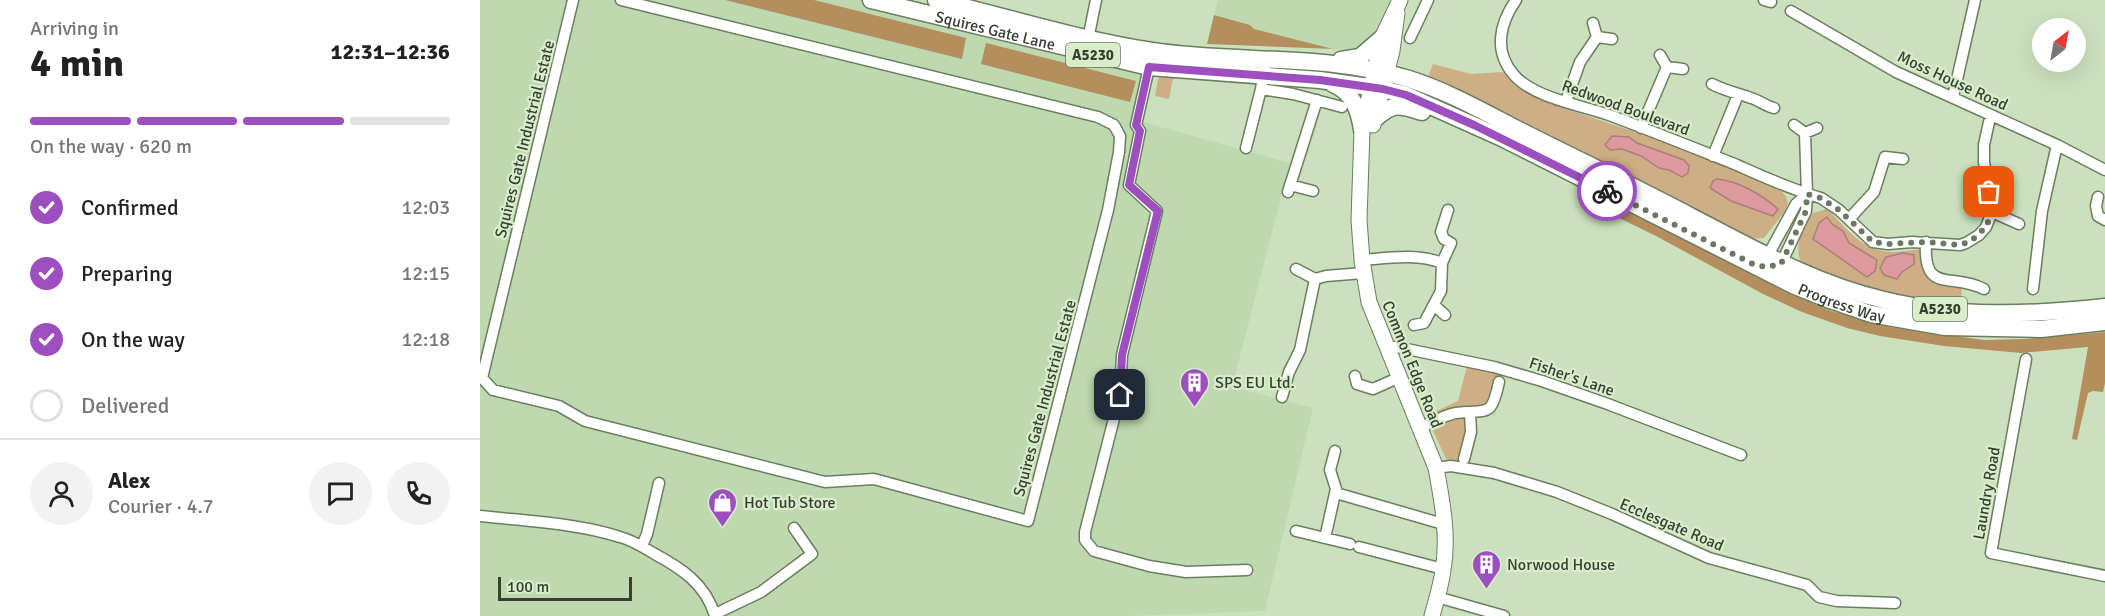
<!DOCTYPE html>
<html lang="en">
<head>
<meta charset="utf-8">
<style>
	:root { --surface:#fff; --page:#f2f2f2; --text:#222; --muted:#767676; --line:#e0e0e0; --accent:#9d4ebf }
	body { margin:0; font-family:Signika,sans-serif; background:var(--page); color:var(--text); height:100vh; display:flex; flex-direction:column; font-size:22px; white-space:nowrap }
	* { box-sizing:border-box; margin:0 }
	p { font-size:20px; color:var(--muted) }
	.icon { flex:none; width:33px; height:33px; fill:none; stroke:currentColor; stroke-width:2; stroke-linecap:round; stroke-linejoin:round }
	.map { position:relative; flex:1; overflow:hidden }
	.sheet { display:flex; flex-direction:column; background:var(--surface); width:480px }
	.sheet>* { flex:none }
	.needle { width:39px; rotate:31deg }
	.tools { position:absolute; left:1552px; top:18px; display:grid; gap:12px }
	.tools a { display:grid; place-items:center; width:54px; height:54px; border-radius:50%; background:var(--surface); box-shadow:0 6px 24px #0002; font-size:30px }
	.scale { position:absolute; left:18px; bottom:15px; width:134px; box-sizing:border-box; padding-left:6px; border:3px solid #374032; border-top:0; font-size:16px; line-height:21px; white-space:nowrap; color:#374032; -webkit-text-stroke:4px #d8eecb; paint-order:stroke }
	.pin { position:absolute; display:grid; place-items:center; width:51px; height:51px; color:#fff; margin:-26px; border-radius:12px; box-shadow:0 3px 9px #0006 }
	.courier { position:absolute; display:grid; place-items:center; width:60px; height:60px; margin:-30px; border:4px solid #9d4ebf; border-radius:50%; background:#fff; color:#222; box-shadow:0 2px 8px #0007 }
	.headline em { font-style:normal; font-weight:800 }
	.headline div { display:flex; flex-direction:column-reverse }
	.headline { display:flex; align-items:center; justify-content:space-between; height:102px; padding:0 30px }
	h1 { font-size:39px; font-weight:800; line-height:45px }
	.bar { display:grid; grid-template-columns:repeat(4,1fr); gap:9px 6px; align-content:center; height:72px; padding:0 30px }
	.bar i { height:8px; border-radius:4px; background:var(--line) }
	.bar .active { background:var(--accent) }
	.bar p { grid-column:span 4 }
	.line { display:flex; align-items:center; gap:15px; padding:0 30px; border-top:2px solid var(--line) }
	.line div { flex:1 }
	.round { display:grid; place-items:center; flex:none; width:63px; height:63px; border-radius:32px; background:var(--page) }
	ol { padding:0 30px; list-style:none }
	li { display:flex; align-items:center; gap:18px; height:66px }
	li p { margin-inline-start:auto }
	li .icon { padding:6px; border-radius:50%; background:var(--accent); color:#fff; stroke-width:4 }
	li:last-child { color:var(--muted) }
	li i { width:33px; height:33px; border:3px solid var(--line); border-radius:50% }
	main { display:flex; flex:1; min-height:0 }
	.map>svg:first-child { display:block }
</style>
</head>
<body>
<main>
<section class="sheet">
<div class="headline"><div><h1>4 min</h1><p>Arriving in</p></div><em>12:31–12:36</em></div>
<div class="bar"><i class="active"></i><i class="active"></i><i class="active"></i><i></i><p>On the way · 620 m</p></div>
<ol>
<li><svg class="icon" aria-label="check" viewBox="0 0 24 24"><path d="M5 12l5 5 9-10"/></svg>Confirmed<p>12:03</p></li>
<li><svg class="icon" aria-label="check" viewBox="0 0 24 24"><path d="M5 12l5 5 9-10"/></svg>Preparing<p>12:15</p></li>
<li><svg class="icon" aria-label="check" viewBox="0 0 24 24"><path d="M5 12l5 5 9-10"/></svg>On the way<p>12:18</p></li>
<li><i></i>Delivered</li>
</ol>
<div class="line" style="height:108px"><a class="round"><svg class="icon" aria-label="person" viewBox="0 0 24 24"><circle cx="12" cy="8" r="4"/><path d="M4 21q1-7 8-7t8 7"/></svg></a><div><b>Alex</b><p>Courier · 4.7</p></div><a class="round"><svg class="icon" aria-label="chat" viewBox="0 0 24 24"><path d="M4 5h16v11H9l-5 4z"/></svg></a><a class="round"><svg class="icon" aria-label="phone" viewBox="0 0 24 24"><path d="M5 4h4l2 5-3 2q2 4 5 5l2-3 5 2v4C11 20 4 13 5 4z"/></svg></a></div>
</section>
<div class="map">
<svg width="1625" height="616" viewBox="0 0 1625 616">
	<rect width="100%" height="100%" fill="#cbe1be"/>
	<path fill="#bed9b0" d="M 0,0 L 391,0 L 675,68 L 663,122 L 810,163 L 752,387 L 833,408 L 785,611 L 649,616 L 0,616 Z
		M 738,0 L 914,0 L 894,35 L 885,44 L 874,50 L 853,49 L 774,29 L 770,25 L 734,15 Z"/>
	<path fill="#ceaf85" d="M 953,64 L 991,74 L 1023,72 L 1039,87 L 1077,106 L 1189,143 L 1298,188 L 1306,196 L 1308,204 L 1303,214 L 1284,238 L 1268,239 L 946,82 Z
		M 694,73 L 689,99 L 675,96 L 678,79 L 681,74 Z
		M 1347,209 C 1364,225 1379,247 1403,251 C 1417,254 1431,249 1445,250 L 1448,271 L 1482,281 L 1481,305 L 1421,298 L 1324,268 C 1312,251 1321,228 1333,213 Z
		M 987,366 L 1021,375 L 1013,404 L 990,413 L 983,464 L 968,463 L 946,416 L 978,401 Z"/>
	<path fill="#b48f5d" d="M 245,0 L 334,0 L 486,38 L 482,59 Z
		M 734,15 L 770,25 L 774,29 L 853,49 L 727,44 Z
		M 506,43 L 656,81 L 650,102 L 501,64 Z
		M 1130,202 L 1149,210 L 1297,287 L 1351,311 L 1411,327 L 1504,340 L 1544,339 L 1625,332 L 1625,383 L 1623,392 L 1613,391 L 1608,393 L 1597,440 L 1592,439 L 1608,347 L 1541,353 L 1464,346 L 1400,336 L 1367,328 L 1322,312 L 1283,294 L 1176,236 L 1129,213 L 1122,209 L 1125,203 Z"/>
	<path fill="#dd9a9f" stroke="#ab7f7e" stroke-width="1.5" d="M 1132,136 L 1149,137 L 1157,143 L 1204,160 L 1209,166 L 1208,173 L 1202,177 L 1189,170 L 1179,168 L 1161,156 L 1142,149 L 1130,150 L 1125,145 Z
		M 1237,179 C 1259,181 1282,195 1298,209 L 1293,216 L 1251,201 L 1230,188 L 1233,181 Z
		M 1347,217 L 1352,224 L 1363,231 L 1369,243 L 1397,260 L 1395,271 L 1387,277 L 1333,239 L 1339,223 Z
		M 1423,253 L 1434,255 L 1434,264 L 1422,272 L 1417,279 L 1404,275 L 1400,268 L 1406,257 Z"/>
	<g fill="none" stroke-linecap="round" stroke-linejoin="round">
		<defs>
			<path id="street" d="M 93,0 L 2,378 L 13,390 L 79,406 L 105,421 L 345,482 L 394,479 L 548,521 L 628,210 L 639,152 L 640,136 L 634,125 L 618,117 L 141,0
				M 1036,0 C 1020,23 1013,51 1034,75 C 1054,98 1101,105 1129,115 C 1172,131 1214,148 1257,165 C 1284,177 1312,190 1341,198 L 1359,210 L 1393,242 L 1408,244 L 1432,242 L 1480,245 L 1486,243 L 1499,235 L 1506,227 L 1512,212 L 1504,162 L 1504,145 L 1509,122
				M 1284,0 L 1291,2
				M 1311,11 L 1416,72 L 1577,145 L 1625,170
				M 1117,37 L 1132,39
				M 930,38 L 948,0
				M 607,44 L 616,0
				M 1180,55 L 1187,67
				M 670,63 L 656,125 L 660,131 L 649,185 L 677,211 L 642,355 L 640,395 L 605,532 L 605,540 L 614,551 L 669,566 L 706,572 L 767,570
				M 1232,84 C 1245,91 1258,93 1271,98 C 1279,100 1285,106 1294,108
				M 781,89 L 813,94 L 862,107
				M 1473,97 L 1495,0
				M 1086,101 L 1100,62 L 1117,37 L 1113,23
				M 1314,125 L 1325,133
				M 1161,128 L 1187,67 L 1203,69
				M 766,148 L 781,89 L 784,70
				M 1233,156 L 1258,95
				M 810,185 L 833,191
				M 808,192 L 837,100
				M 1618,197 L 1616,206 L 1618,216 L 1625,220
				M 1512,212 L 1539,224
				M 1369,219 L 1394,192 L 1405,157 L 1423,159
				M 1446,242 C 1443,295 1470,272 1504,289
				M 1287,257 L 1316,204 L 1327,194
				M 882,260 C 908,258 937,253 962,263
				M 1301,264 L 1326,211 L 1327,194 L 1325,133 L 1337,128
				M 816,269 L 835,279
				M 1553,289 L 1562,211 L 1577,145
				M 955,306 L 965,315
				M 934,325 L 944,323 L 961,291 L 962,263 L 971,243 L 964,239 L 961,232 L 968,210
				M 907,347 L 917,347 L 1014,367 L 1062,381 L 1125,403 L 1261,455
				M 1546,359 L 1511,553 L 1625,576
				M 875,376 L 877,384 L 893,389 L 920,377
				M 802,397 L 809,372 L 820,350 L 835,279 L 846,276 L 883,273
				M 940,428 C 951,423 964,415 976,413 C 1008,409 1011,419 1019,382
				M 984,459 L 991,432 L 990,413
				M 956,468 L 971,466 L 1014,473 L 1077,492 L 1132,514 L 1229,558 L 1327,585 L 1339,597 L 1357,601 L 1415,603
				M 856,493 L 963,524
				M 0,516 C 45,521 97,523 140,537 C 152,540 163,547 173,553 C 201,568 226,584 235,616
				M 816,531 L 870,544
				M 845,538 L 856,489 L 850,470 L 855,451
				M 162,546 L 167,534 L 179,483
				M 879,547 L 963,569
				M 957,597 L 1024,616
				M 235,614 L 281,592 L 332,554 L 314,528"/>
			<path id="secondary" d="M 920,0 L 902,38 L 882,130 L 879,220 L 882,260 L 889,302 L 956,468 C 962,500 969,537 963,570 C 961,586 956,601 952,616
				M 893,125 L 912,51 L 917,13"/>
			<g id="primary">
				<path id="s1" d="M 391,0 L 669,67 L 840,80 L 903,89 L 926,95 L 1022,138 L 1315,286 L 1350,300 L 1391,314 L 1465,327 L 1561,329 L 1625,322"/>
				<path d="M 456,0 C 527,17 600,40 672,51 C 758,64 846,53 929,79 C 976,94 1019,121 1063,142 C 1113,167 1163,191 1212,217 C 1274,249 1335,284 1404,300 C 1477,318 1551,315 1625,307"/>
				<path d="M 861,60 L 880,57 L 902,38"/>
				<path d="M 853,84 C 873,92 879,110 882,130"/>
				<path d="M 895,119 C 913,102 920,105 942,112"/>
			</g>
		</defs>
		<use href="#street" stroke="#6b7e5f" stroke-width="13"/>
		<use href="#secondary" stroke="#6b7e5f" stroke-width="17"/>
		<use href="#primary" stroke="#6b7e5f" stroke-width="19"/>
		<use href="#street" stroke="#fff" stroke-width="10"/>
		<use href="#secondary" stroke="#fff" stroke-width="15"/>
		<use href="#primary" stroke="#fff" stroke-width="16"/>
	</g>
	<g fill="none" stroke-linecap="round" stroke-linejoin="round">
		<path stroke="#6b7863" stroke-width="6" stroke-dasharray="0 10.8" d="M 1127,191 L 1275,265 L 1287,267 L 1301,264 L 1326,211 L 1327,194 L 1341,198 L 1359,210 L 1393,242 L 1408,244 L 1446,242 L 1480,245 L 1491,241 L 1506,227 L 1512,212 L 1509,192"/>
		<path stroke="#9d4ebf" stroke-width="8" d="M 640,395 L 642,355 L 678,211 L 649,185 L 660,131 L 656,125 L 669,67 L 840,80 L 903,89 L 926,95 L 994,125 L 1127,191"/>
	</g>
	<defs>
		<symbol id="building-pin" viewBox="-11 -11 22 30"><path d="M0 17L-7.5 6A9.5 9.5 0 1 1 7.5 6Z" fill="#9d4ebf" stroke="#d8eecb"/><path d="M-4-6H4V6H1V3H-1V6H-4ZM-2.5-4.3h1.7v1.8h-1.7ZM.8-4.3h1.7v1.8H.8ZM-2.5-1h1.7V.8h-1.7ZM.8-1h1.7V.8H.8Z" fill="#fff"/></symbol>
		<symbol id="shop-pin" viewBox="-11 -11 22 30"><path d="M0 17L-7.5 6A9.5 9.5 0 1 1 7.5 6Z" fill="#9d4ebf" stroke="#d8eecb"/><path d="M-5-2.5h2.3a2.7 3.5 0 0 1 5.4 0H5L5.5 6h-11ZM-1.5-2.5h3a1.5 2.3 0 0 0-3 0Z" fill="#fff"/></symbol>
	</defs>
	<g fill-rule="evenodd">
		<use href="#building-pin" x="698" y="366" width="33" height="45"/>
		<use href="#shop-pin" x="226" y="486" width="33" height="45"/>
		<use href="#building-pin" x="990" y="548" width="33" height="45"/>
	</g>
	<g text-anchor="middle" stroke-width="4.5" stroke-linejoin="round" paint-order="stroke">
		<g fill="#d8eecb" stroke="#677460" stroke-width="1.5">
			<rect x="586" y="43" width="54" height="24" rx="4.5"/>
			<rect x="1433" y="297" width="54" height="24" rx="4.5"/>
		</g>
		<g font-size="15" font-weight="bold" fill="#374032">
			<text x="613" y="60">A5230</text>
			<text x="1460" y="314">A5230</text>
		</g>
		<g font-size="16" fill="#374032" stroke="#d8eecb">
			<text dy="6" stroke="none"><textPath href="#s1" startOffset="128">Squires Gate Lane</textPath></text>
			<text transform="translate(1473 80) rotate(25)" y="6">Moss House Road</text>
			<text transform="translate(1146 107) rotate(20)" y="6">Redwood Boulevard</text>
			<text transform="translate(44 139) rotate(-76)" y="6">Squires Gate Industrial Estate</text>
			<text dy="6" stroke="none"><textPath href="#s1" startOffset="1028">Progress Way</textPath></text>
			<text transform="translate(933 364) rotate(68)" y="6">Common Edge Road</text>
			<text transform="translate(1092 376) rotate(19)" y="6">Fisher's Lane</text>
			<text transform="translate(564 398) rotate(-75)" y="6">Squires Gate Industrial Estate</text>
			<text transform="translate(1506 493) rotate(-80)" y="6">Laundry Road</text>
			<text transform="translate(1192 524) rotate(23)" y="6">Ecclesgate Road</text>
		</g>
		<g font-size="16" fill="#374032" stroke="#d8eecb" text-anchor="start">
			<text x="735" y="388">SPS EU Ltd.</text>
			<text x="264" y="508">Hot Tub Store</text>
			<text x="1027" y="570">Norwood House</text>
		</g>
	</g>
</svg>
<div class="tools">
<a><svg class="needle" viewBox="-14 -14 28 28"><path d="M0-13l5 13h-10z" fill="#e53935"/><path d="M0 13l5-13h-10z" fill="#767676"/></svg></a>
</div>
<div class="scale">100 m</div>
<div class="pin" style="left:1509px;top:192px;background:#ea580c"><svg class="icon" aria-label="bag" viewBox="0 0 24 24"><path d="M5 8h14l-1 12H6zM9 8a3 3 0 0 1 6 0"/></svg></div>
<div class="pin" style="left:640px;top:395px;background:#1f2937"><svg class="icon" aria-label="home" viewBox="0 0 24 24"><path d="M3 11l9-7 9 7M6 9v11h12V9"/></svg></div>
<div class="courier" style="left:1127px;top:191px"><svg class="icon" aria-label="bike" viewBox="0 0 24 24"><circle cx="6" cy="16" r="4"/><circle cx="18" cy="16" r="4"/><path d="M6 16l4-8h5l3 8M10 8l3 8H6M13 5h3"/></svg></div>
</div>
</main>
</body>
</html>
